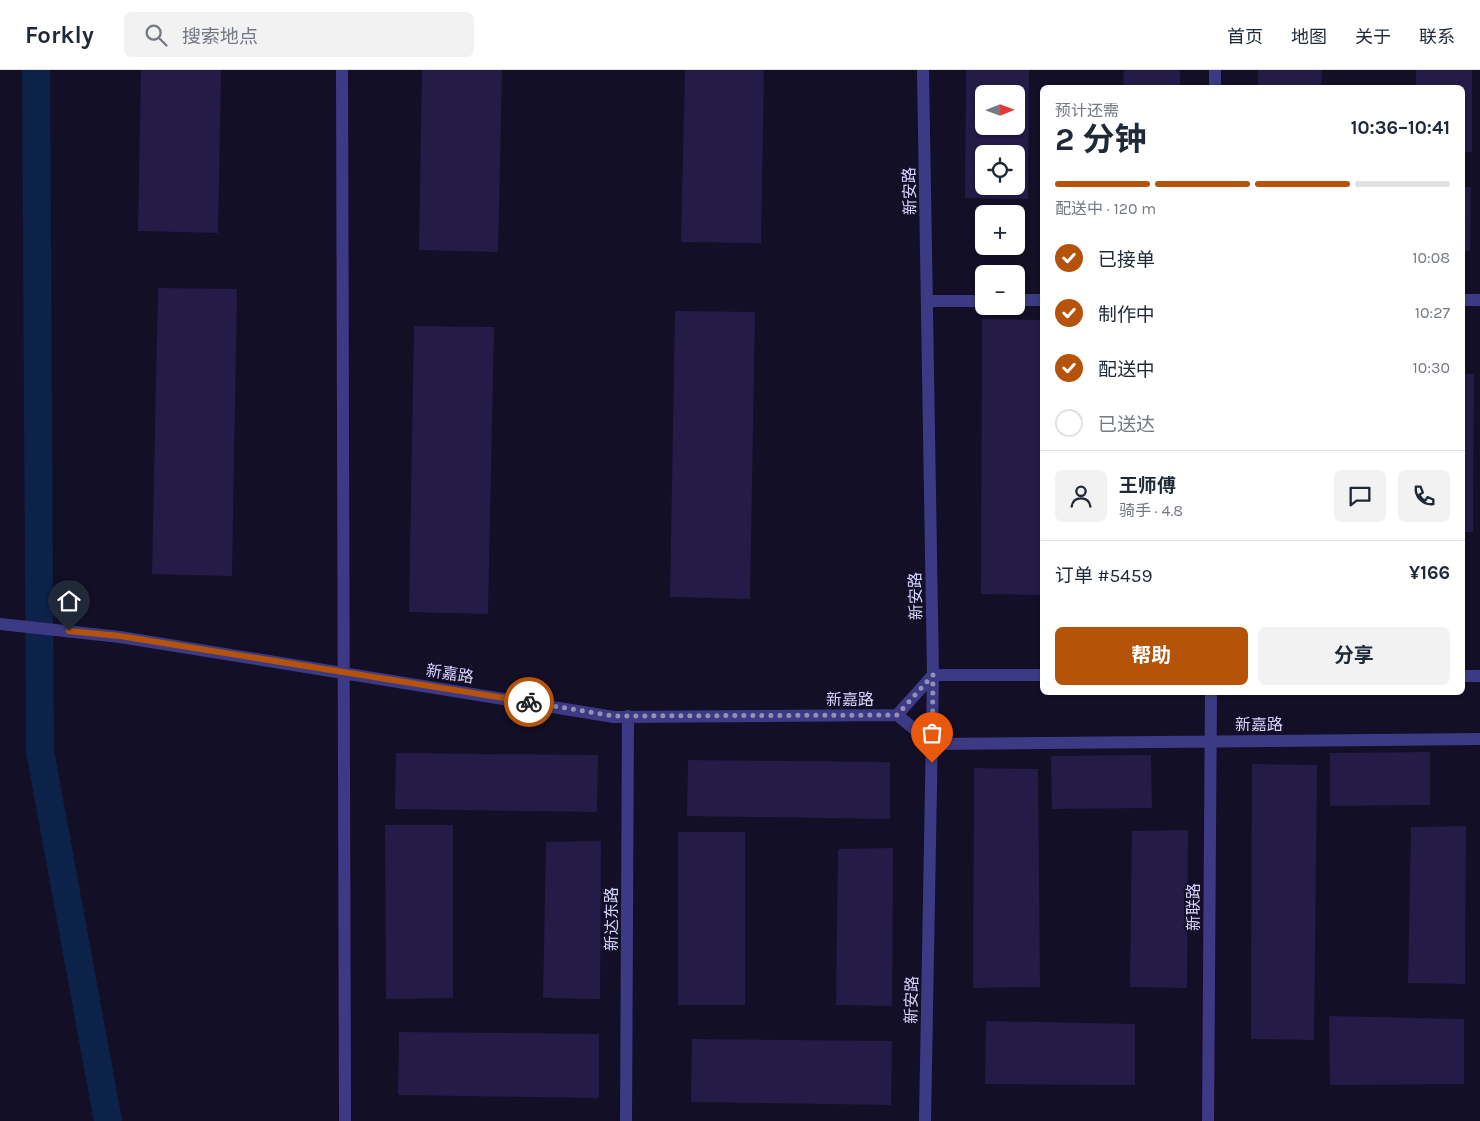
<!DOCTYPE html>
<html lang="zh">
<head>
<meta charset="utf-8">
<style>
	:root { --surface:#fff; --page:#f2f2f3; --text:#1f2937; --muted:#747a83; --line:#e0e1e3; --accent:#b45309 }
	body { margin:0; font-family:Karla,"Noto Sans SC",sans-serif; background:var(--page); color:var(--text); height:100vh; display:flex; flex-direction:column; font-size:19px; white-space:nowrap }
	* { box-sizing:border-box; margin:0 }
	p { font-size:16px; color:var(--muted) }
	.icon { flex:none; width:28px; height:28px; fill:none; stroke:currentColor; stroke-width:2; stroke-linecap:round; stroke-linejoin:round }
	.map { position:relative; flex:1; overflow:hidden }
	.side { position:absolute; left:1040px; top:15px; width:425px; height:610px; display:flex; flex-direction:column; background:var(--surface); border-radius:8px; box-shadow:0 1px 4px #0004 }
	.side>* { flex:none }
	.needle { width:32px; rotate:89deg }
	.buttons { position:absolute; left:975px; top:15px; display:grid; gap:10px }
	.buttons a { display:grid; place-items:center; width:50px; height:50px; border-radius:8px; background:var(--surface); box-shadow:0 1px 4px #0004; font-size:25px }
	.pin { position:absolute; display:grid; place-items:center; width:42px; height:42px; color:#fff; margin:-51px -21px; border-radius:50% 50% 50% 0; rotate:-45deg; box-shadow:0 0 5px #0007 }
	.pin .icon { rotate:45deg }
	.courier { position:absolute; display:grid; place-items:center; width:50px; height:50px; margin:-25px; border:4px solid #b45309; border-radius:50%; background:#fff; color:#222; box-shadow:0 1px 6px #0007 }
	.headline em { font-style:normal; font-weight:700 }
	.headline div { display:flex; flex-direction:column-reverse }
	.headline { display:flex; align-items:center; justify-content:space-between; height:85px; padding:0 15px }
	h1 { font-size:32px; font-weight:700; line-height:38px }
	.bar { display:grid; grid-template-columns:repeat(4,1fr); gap:8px 5px; align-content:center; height:60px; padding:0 15px }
	.bar i { height:6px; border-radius:4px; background:var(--line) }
	.bar .on { background:var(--accent) }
	.bar p { grid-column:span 4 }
	.line { display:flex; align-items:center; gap:12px; padding:0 15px; border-top:1px solid var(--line) }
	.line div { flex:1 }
	.round { display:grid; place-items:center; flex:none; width:52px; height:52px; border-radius:8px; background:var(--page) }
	ol { padding:0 15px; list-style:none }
	li { display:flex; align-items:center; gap:15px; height:55px }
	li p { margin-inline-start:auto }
	li .icon { padding:5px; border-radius:50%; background:var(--accent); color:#fff; stroke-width:4 }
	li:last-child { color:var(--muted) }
	li i { width:28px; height:28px; border:2px solid var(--line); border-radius:50% }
	.button { display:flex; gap:10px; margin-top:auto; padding:10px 15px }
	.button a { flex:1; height:58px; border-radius:8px; background:var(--accent); color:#fff; font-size:20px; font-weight:700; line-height:58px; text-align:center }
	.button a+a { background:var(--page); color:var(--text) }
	header { display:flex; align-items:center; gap:30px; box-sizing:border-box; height:70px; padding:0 25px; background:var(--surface); border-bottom:1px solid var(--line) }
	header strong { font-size:24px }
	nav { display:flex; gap:28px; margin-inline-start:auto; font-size:18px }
	.search { width:350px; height:45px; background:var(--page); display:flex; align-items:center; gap:12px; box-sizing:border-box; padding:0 18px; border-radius:8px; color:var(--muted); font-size:19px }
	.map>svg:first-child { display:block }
</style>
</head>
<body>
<header>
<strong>Forkly</strong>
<div class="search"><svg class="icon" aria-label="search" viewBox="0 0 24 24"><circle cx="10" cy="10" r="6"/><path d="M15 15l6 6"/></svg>搜索地点</div>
<nav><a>首页</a><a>地图</a><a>关于</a><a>联系</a></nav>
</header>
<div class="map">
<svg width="1480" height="1051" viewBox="0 0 1480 1051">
	<rect width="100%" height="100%" fill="#130f26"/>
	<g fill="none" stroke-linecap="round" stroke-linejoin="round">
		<path stroke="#0c2248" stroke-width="28" d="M 36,0 L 40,681 L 108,1051"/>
	</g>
	<path fill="#241b47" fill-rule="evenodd" d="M 141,0 L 221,0 L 218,163 L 138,161 Z
		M 422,0 L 502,0 L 498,182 L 419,180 Z
		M 685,0 L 764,0 L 761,173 L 681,172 Z
		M 966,0 L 1029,0 L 1028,129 L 965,128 ZM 984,24 L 1016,24 L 1016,56 L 984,56 ZM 984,84 L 1016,84 L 1016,116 L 984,116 Z
		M 1124,0 L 1180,0 L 1180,18 L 1123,18 Z
		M 1258,0 L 1322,0 L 1321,18 L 1258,18 Z
		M 1416,0 L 1472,0 L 1472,82 L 1462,82 L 1462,18 L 1416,18 Z
		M 1462,117 L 1471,117 L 1470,181 L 1462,181 Z
		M 158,218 L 237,219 L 232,506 L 152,504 Z
		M 675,241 L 755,242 L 750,529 L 670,527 Z
		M 982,249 L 1042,250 L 1042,525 L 981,524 Z
		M 414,256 L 494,257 L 488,544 L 409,542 Z
		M 1462,304 L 1474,304 L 1473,462 L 1462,462 Z
		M 1430,682 L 1430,735 L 1330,736 L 1330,683 Z
		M 396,683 L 598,685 L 597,742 L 395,739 Z
		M 1151,685 L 1152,738 L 1052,739 L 1051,686 Z
		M 688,690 L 890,692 L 890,749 L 687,746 Z
		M 1252,694 L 1317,695 L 1314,970 L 1251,969 Z
		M 974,698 L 1038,699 L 1040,917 L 973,918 Z
		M 385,755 L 453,755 L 453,928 L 386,929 Z
		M 1466,756 L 1465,914 L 1408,913 L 1411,757 Z
		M 1188,760 L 1187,918 L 1130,917 L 1132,761 Z
		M 678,762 L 745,762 L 745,935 L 678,935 Z
		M 601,771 L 600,929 L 543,928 L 546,772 Z
		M 893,778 L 892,936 L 836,935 L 838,779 Z
		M 1329,946 L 1464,949 L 1464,1014 L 1330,1015 Z
		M 986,951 L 1135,954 L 1135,1015 L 985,1014 Z
		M 399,962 L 599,964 L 599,1028 L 398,1025 Z
		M 692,969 L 892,971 L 891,1035 L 691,1032 Z"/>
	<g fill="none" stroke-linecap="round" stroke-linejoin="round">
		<path stroke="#3d3a85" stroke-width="12" d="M 342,0 L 345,1051
			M 923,0 L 933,605 L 925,1051
			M 1215,18 L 1215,0
			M 1016,230 L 1042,230
			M 1462,230 L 1480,230
			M 927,231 L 984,231
			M 0,554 L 120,567 L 614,647 L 897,645 L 933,674 L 1480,669
			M 1462,606 L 1480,606
			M 897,645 L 933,605 L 1042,605
			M 626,1051 L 628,646
			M 1208,1051 L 1211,622"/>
	</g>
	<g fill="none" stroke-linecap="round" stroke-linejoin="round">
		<path stroke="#948fb3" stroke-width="5" stroke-dasharray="0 9" d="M 529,632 L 614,646 L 897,645 L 933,605 L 932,693"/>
		<path stroke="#b45309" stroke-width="6" d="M 69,561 L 120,566 L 529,632"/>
	</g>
	<g text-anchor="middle" stroke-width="4" stroke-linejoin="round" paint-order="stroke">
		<g font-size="16" fill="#d9d4ff" stroke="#130f26">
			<text transform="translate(909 121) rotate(-91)" y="6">新安路</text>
			<text transform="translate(915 526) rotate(-91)" y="6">新安路</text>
			<text transform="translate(450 603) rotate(9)" y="6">新嘉路</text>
			<text x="850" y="635">新嘉路</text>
			<text x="1259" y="660">新嘉路</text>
			<text transform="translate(1193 837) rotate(-90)" y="6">新联路</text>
			<text transform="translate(611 849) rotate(-90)" y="6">新达东路</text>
			<text transform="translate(911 930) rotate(-89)" y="6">新安路</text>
		</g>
	</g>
</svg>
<div class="buttons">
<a><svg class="needle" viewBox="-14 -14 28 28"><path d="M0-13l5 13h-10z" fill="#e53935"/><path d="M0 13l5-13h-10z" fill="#747a83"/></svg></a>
<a><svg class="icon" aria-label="locate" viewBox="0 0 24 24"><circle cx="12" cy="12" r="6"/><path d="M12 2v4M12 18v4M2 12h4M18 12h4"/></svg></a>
<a>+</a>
<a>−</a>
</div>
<div class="pin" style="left:932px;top:693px;background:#ea580c"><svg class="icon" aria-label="bag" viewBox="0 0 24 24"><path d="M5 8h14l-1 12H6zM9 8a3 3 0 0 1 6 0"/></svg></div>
<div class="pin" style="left:69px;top:561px;background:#1f2937"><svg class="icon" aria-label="home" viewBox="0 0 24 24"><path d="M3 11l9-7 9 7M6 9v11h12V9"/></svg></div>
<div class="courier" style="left:529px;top:632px"><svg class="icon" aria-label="bike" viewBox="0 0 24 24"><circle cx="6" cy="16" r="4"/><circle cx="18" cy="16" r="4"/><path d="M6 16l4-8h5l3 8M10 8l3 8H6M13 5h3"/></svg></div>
<section class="side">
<div class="headline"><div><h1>2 分钟</h1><p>预计还需</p></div><em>10:36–10:41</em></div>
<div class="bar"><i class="on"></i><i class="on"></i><i class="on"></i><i></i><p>配送中 · 120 m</p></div>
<ol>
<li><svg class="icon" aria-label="check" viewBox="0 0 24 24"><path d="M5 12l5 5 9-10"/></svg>已接单<p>10:08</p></li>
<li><svg class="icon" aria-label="check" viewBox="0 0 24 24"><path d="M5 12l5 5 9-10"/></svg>制作中<p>10:27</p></li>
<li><svg class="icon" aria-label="check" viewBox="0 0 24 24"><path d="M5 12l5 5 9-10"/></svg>配送中<p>10:30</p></li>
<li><i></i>已送达</li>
</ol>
<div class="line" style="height:90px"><a class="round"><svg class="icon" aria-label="person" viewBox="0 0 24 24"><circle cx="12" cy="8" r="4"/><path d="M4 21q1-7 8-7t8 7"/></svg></a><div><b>王师傅</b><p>骑手 · 4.8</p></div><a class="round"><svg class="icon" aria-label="chat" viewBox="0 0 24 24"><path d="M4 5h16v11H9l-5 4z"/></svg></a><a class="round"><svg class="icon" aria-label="phone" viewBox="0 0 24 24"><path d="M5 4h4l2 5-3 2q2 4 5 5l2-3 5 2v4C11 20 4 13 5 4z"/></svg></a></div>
<div class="line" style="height:65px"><div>订单 #5459</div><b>¥166</b></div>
<div class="button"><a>帮助</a><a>分享</a></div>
</section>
</div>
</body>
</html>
